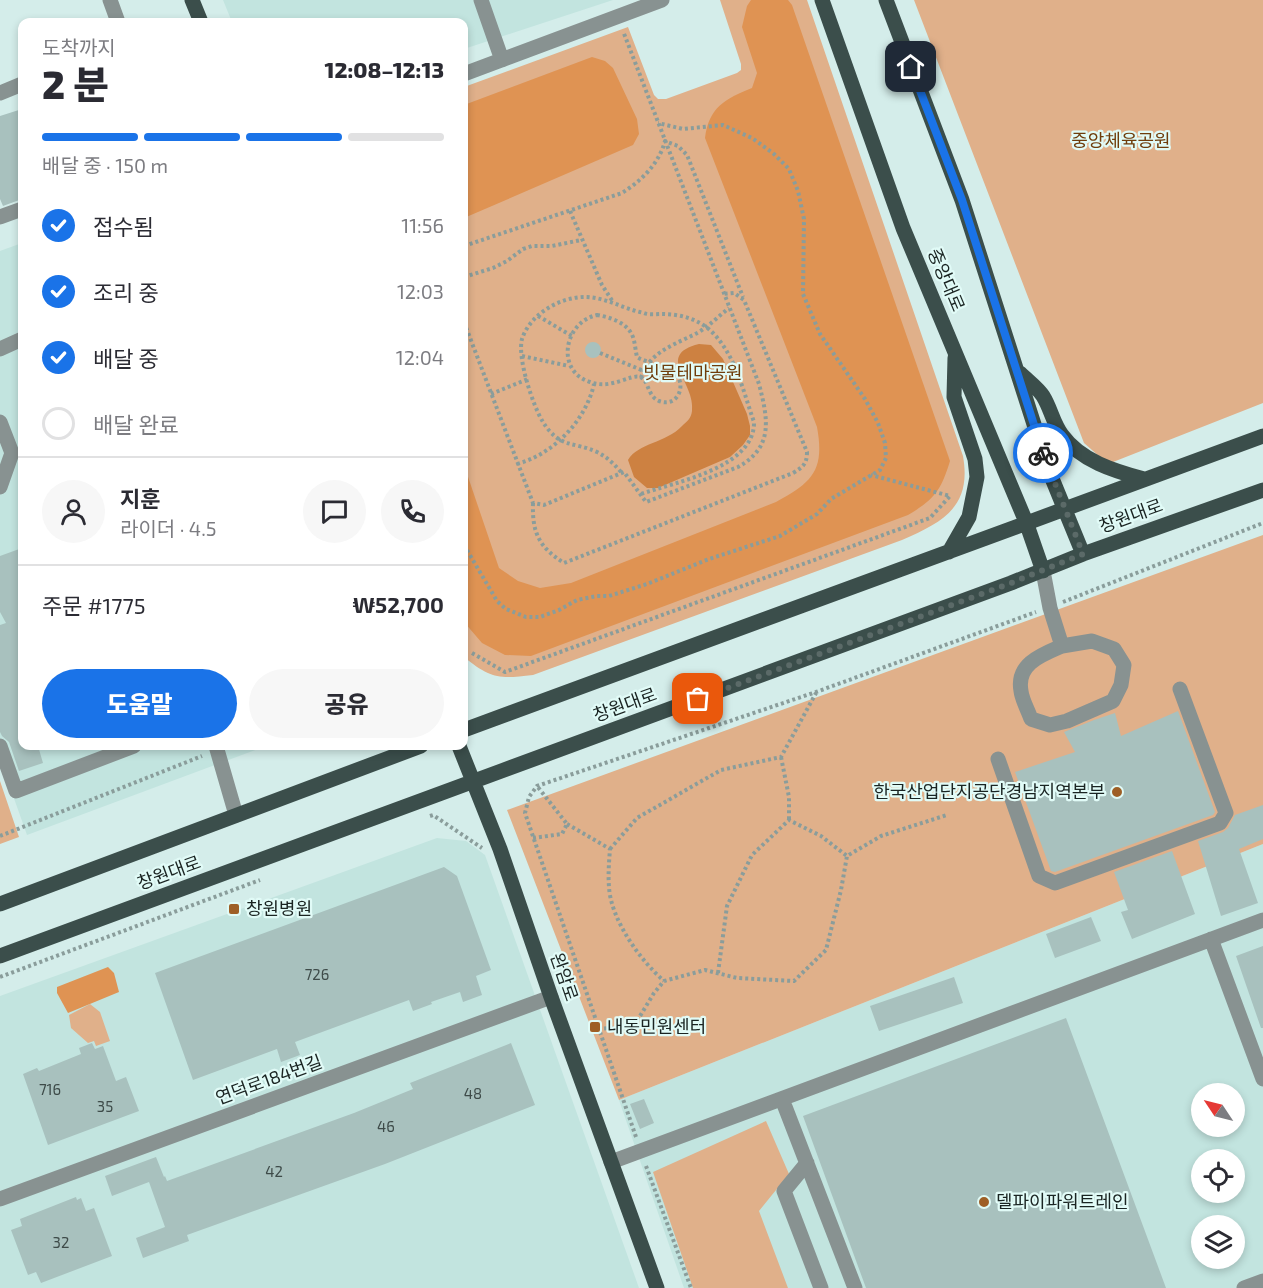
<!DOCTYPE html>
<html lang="ko">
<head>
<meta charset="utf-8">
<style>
	:root { --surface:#fff; --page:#f7f7f7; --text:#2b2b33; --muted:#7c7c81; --line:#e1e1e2; --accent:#1a73e8 }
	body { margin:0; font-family:"Exo 2","Noto Sans KR",sans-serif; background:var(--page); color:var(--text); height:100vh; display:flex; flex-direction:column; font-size:22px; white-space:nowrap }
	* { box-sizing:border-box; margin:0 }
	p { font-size:20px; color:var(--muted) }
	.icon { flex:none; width:33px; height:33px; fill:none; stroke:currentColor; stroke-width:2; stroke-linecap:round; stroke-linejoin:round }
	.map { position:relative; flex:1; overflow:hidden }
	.drawer { position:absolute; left:18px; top:18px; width:450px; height:732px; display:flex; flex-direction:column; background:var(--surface); border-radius:12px; box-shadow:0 3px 9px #0003 }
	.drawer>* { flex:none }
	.needle { width:39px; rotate:305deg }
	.buttons { position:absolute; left:1191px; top:1083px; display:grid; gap:12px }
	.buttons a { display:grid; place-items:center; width:54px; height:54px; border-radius:50%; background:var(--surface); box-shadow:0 3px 9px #0003; font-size:30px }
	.pin { position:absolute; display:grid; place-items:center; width:51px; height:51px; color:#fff; margin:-26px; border-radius:12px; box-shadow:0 3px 9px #0006 }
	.courier { position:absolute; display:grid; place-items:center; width:60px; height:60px; margin:-30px; border:4px solid #1a73e8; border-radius:50%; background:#fff; color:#222; box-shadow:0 2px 8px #0007 }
	.overview em { font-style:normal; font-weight:800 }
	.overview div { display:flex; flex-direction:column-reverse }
	.overview { display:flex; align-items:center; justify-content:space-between; height:102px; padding:0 24px }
	h1 { font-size:39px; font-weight:800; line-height:45px }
	.bar { display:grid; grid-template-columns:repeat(4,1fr); gap:9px 6px; align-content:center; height:72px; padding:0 24px }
	.bar i { height:8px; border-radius:4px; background:var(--line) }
	.bar .current { background:var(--accent) }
	.bar p { grid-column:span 4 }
	.line { display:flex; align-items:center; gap:15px; padding:0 24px; border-top:2px solid var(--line) }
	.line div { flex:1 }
	.round { display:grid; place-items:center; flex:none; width:63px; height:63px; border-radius:32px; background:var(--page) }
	ol { padding:0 24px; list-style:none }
	li { display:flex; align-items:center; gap:18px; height:66px }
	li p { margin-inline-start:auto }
	li .icon { padding:6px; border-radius:50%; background:var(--accent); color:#fff; stroke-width:4 }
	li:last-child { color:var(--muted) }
	li i { width:33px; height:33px; border:3px solid var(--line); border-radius:50% }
	.button { display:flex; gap:12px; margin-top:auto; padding:12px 24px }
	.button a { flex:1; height:69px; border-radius:36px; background:var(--accent); color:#fff; font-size:24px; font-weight:800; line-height:69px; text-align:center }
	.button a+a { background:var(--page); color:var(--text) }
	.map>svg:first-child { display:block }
</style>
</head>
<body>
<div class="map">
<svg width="1263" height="1288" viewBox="0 0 1263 1288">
	<rect width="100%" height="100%" fill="#d4edea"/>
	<path fill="#c2e4df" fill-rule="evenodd" d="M 223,0 L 613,0 L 464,49 L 464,22 L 232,22 Z
		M 22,243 L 22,746 L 266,746 L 27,835 L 0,759 L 0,251 Z
		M 437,838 L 466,841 L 485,855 L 639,1288 L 0,1288 L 0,996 Z
		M 1263,844 L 1263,1288 L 684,1288 L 619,1100 ZM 1202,1094 L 1234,1094 L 1234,1126 L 1202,1126 ZM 1202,1160 L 1234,1160 L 1234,1192 L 1202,1192 ZM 1202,1226 L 1234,1226 L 1234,1258 L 1202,1258 Z"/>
	<path fill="#e0b08a" d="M 720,0 L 807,0 L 963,456 C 972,507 943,522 902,540 L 533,675 C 499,679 491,679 464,657 L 464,87 L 628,27 L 654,95 L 658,99 L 666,99 L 737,73 L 741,70 L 741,64 Z
		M 914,0 L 1263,0 L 1263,403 L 1108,464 L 1084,443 Z
		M 1263,535 L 1263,844 L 619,1100 L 507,810 Z
		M 0,781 L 19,837 L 0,844 Z
		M 90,1004 L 100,1012 L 110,1041 L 96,1046 L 94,1041 L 88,1043 L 71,1028 L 69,1015 Z
		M 766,1121 L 789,1174 L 759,1211 L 788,1288 L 693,1288 L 653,1172 Z"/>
	<path fill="#df9353" d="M 751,0 L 788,0 L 792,5 L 950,461 C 941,490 935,499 908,515 L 531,656 L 505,655 L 482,643 L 464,622 L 464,465 L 499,568 L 518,581 L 540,588 L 571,583 L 776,502 C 812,482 825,471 817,427 L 705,138 C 709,107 725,99 752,88 L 757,73 L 742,27 L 747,6 Z
		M 592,57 L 605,61 L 613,68 L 637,119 L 639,134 L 633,145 L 464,218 L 464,105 Z
		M 108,967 L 114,973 L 119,992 L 68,1013 L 57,993 L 57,987 Z"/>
	<path fill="#cd8141" d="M 699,344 L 711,345 L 723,359 L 747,414 L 750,426 L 750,435 L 743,445 L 730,457 L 658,488 L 647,488 L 634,477 L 628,460 C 638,443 666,443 682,426 C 687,421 691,419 692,411 C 696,383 654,355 699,344 Z"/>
	<path fill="#a8c1be" d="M 22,109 L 22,199 L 3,206 L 0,199 L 0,116 Z
		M585 350a8 8 0 1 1 16 0a8 8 0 1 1-16 0Z
		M 22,548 L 22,681 L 19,683 L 22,695 L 22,746 L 38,746 L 43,763 L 19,771 L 9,742 L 2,736 L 0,732 L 0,625 L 6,623 L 0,612 L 0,556 Z
		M 1178,711 L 1215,812 L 1213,815 L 1055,872 L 1051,871 L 1015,772 L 1075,752 L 1064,732 L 1094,720 L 1115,713 L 1121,736 Z
		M 1263,805 L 1263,839 L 1239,849 L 1258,903 L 1221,916 L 1198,841 L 1223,832 L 1228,828 L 1235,815 Z
		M 1172,851 L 1195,914 L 1132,939 L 1121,912 L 1128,910 L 1114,872 Z
		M 444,867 L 457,876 L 491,970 L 476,976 L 482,995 L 463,1002 L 460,992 L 431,1002 L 432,1004 L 413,1011 L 409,1000 L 295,1042 L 300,1055 L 281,1062 L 277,1049 L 193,1080 L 155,973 Z
		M 1091,917 L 1101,941 L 1055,958 L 1046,934 Z
		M 1263,946 L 1263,1028 L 1261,1028 L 1236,956 Z
		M 954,977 L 963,1003 L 879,1031 L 870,1006 Z
		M 1066,1018 L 1166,1288 L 866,1288 L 803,1116 Z
		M 92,1043 L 95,1049 L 103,1046 L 116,1081 L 126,1077 L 139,1111 L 48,1145 L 23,1074 L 37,1068 L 39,1071 L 81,1054 L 79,1048 Z
		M 511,1043 L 535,1105 L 385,1164 L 187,1235 L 189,1241 L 143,1258 L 136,1238 L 165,1227 L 149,1182 L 112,1196 L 105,1176 L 156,1157 L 164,1177 L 165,1176 L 167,1181 L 354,1113 L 413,1089 L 410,1083 Z
		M 644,1099 L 654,1123 L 640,1129 L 630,1104 Z
		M 76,1197 L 77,1200 L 81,1198 L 86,1211 L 94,1208 L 112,1256 L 41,1283 L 36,1272 L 28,1275 L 11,1230 L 22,1226 L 20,1219 Z"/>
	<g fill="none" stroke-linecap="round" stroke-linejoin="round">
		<path stroke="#8a9d9b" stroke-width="4" stroke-dasharray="3 3" stroke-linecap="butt" d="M 570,211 L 602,285 L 613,302
			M 464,246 L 622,193 C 641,181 659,164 665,141 L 678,146 L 687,155 L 743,297
			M 464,277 L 493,268 L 507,261 L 523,249 L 532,246 L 552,246 L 581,240
			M 597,315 C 609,317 625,322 631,333 C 635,339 635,349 637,357 C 648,364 666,363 675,373 C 687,385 678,408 659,401 C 647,396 649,380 640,377 C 630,374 611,390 590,382 C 555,371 564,322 597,315 Z
			M 538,316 L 572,336
			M 464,322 L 533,503 L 544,505 L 624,472 L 646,502 L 738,467 C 774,447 768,419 759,384 L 623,31
			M 600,353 L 644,371
			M 522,356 L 569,366
			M 464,378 C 465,389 468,401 464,412
			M 641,378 C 649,351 677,344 699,332 C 710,325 719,316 729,308
			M 491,394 L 528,379
			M 517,464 C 554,454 586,420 594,384
			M 621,472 C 614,464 607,457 597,452 C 573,441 560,449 543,422 C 533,406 517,358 522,339 C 530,314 561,296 587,297 C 607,298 624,309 644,313 C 649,315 656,314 662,314 C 680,314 699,319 712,332 C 736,356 743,391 754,422 C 755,468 675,482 641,494
			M 533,503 C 532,533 539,547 564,563 L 793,473 C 803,467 807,464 807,452 L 744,300 L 734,293 L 723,294
			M 464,545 L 497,601 L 506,609 L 526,617 L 540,617 L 559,610 L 577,600 L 597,596 L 609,596 L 647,584 L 709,559 L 780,536 L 817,514 L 831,499 L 880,470 L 886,458 L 885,443 L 878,423 L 865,399 L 820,334 L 803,294 L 804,219 L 798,191 L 789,169 L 774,154 L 752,138 L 723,125 L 683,129 L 658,123
			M 1063,602 L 1263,523
			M 472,653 L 505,672 L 930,518 L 950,496 L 871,475
			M 781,757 L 789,797 L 789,820
			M 430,816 L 433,815 L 482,848
			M 567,824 L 610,849 C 609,862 608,874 609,887 C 611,920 640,960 664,981
			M 0,836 L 202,756
			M 533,838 L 562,834 L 567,824 L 537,786
			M 610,849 L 637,818 L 721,770 L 781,757 L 816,693
			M 718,973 L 727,906 L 752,855 L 789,820 L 821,836 L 847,856
			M 0,977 L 260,880
			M 598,1029 L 634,1026 L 654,993 L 664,981 L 705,970 L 737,978 L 794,981 L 826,950 L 841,890 L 847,856 L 881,836 L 947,815
			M 636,1137 L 525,813 L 529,797 L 537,786 L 816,692 L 1036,612
			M 646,1166 L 691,1288"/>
		<path stroke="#889291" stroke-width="15" d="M 110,0 L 118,22
			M 481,0 L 502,60
			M 464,74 L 662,0
			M 0,93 L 22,84
			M 0,217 L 22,209
			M 0,349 L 22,339
			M 0,422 L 12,453 L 0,487
			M 1043,571 L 1050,608 L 1062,646 C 1041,655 1016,664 1021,691 C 1022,700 1028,710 1031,719 L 1050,725 L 1067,721 L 1113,701 L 1121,685 L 1124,665 L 1114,649 L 1092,641 L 1062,646
			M 0,746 L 16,791 L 134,746
			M 216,746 L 236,815
			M 998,759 L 1039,876 L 1055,883 L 1220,823 L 1226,813 L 1180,689
			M 1211,939 L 1263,1079
			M 782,1099 L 855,1288
			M 611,1162 L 1263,920
			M 807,1163 L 784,1191 L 821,1288
			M 0,1199 L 551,997
			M 1244,1288 L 1263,1281"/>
		<path stroke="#3b4e4b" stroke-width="15" d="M 192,0 L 201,22
			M 822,0 L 903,228 L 1026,522 L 1043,571
			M 886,0 L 962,200 L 1049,471 L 1083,554
			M 1020,373 C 1027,380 1038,388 1043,396 C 1051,409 1053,423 1062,435 C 1081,461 1114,471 1144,479
			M 949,552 L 969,517 L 977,477 L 975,459 L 954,397 L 955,358
			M 464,730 L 1263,436
			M 459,746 L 500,849 L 551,997 L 657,1288
			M 0,904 L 421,746
			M 0,956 L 1011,583 L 1083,554 L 1263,490"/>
	</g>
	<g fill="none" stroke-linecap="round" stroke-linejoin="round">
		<path stroke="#5b6a68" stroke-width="6" stroke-dasharray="0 10.8" d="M 698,699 L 1011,583 L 1083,554 L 1043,453"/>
		<path stroke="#1a73e8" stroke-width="8" d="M 911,67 L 962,200 L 1043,453"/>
	</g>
	<g fill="#9e5f26" stroke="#e1fbf7" stroke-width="2">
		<circle cx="1117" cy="792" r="6"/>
		<rect x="228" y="903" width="12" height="12" rx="3"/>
		<rect x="589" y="1021" width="12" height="12" rx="3"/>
		<circle cx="984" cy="1202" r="6"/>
	</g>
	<g text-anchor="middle" stroke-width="4.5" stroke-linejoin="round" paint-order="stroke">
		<g font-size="15" fill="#3e4b49">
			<text x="317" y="980">726</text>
			<text x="50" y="1095">716</text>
			<text x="473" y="1099">48</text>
			<text x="105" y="1112">35</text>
			<text x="386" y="1132">46</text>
			<text x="274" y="1177">42</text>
			<text x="61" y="1248">32</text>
		</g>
		<g font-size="18" fill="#6f3d0b" stroke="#e1fbf7">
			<text x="1121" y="147">중앙체육공원</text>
			<text x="693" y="379">빗물테마공원</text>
		</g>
		<g font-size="18" fill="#1a2422" stroke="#e1fbf7">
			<text transform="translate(946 280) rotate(67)" y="6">중앙대로</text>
			<text transform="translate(1131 516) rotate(-20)" y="6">창원대로</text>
			<text transform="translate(625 705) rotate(-20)" y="6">창원대로</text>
			<text transform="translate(169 873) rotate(-20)" y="6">창원대로</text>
			<text transform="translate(564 977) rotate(71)" y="6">완암로</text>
			<text transform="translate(269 1080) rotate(-20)" y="6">연덕로184번길</text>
		</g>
		<g font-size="18" fill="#1a2422" stroke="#e1fbf7" text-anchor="start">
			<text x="1105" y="798" text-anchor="end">한국산업단지공단경남지역본부</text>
			<text x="246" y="915">창원병원</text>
			<text x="607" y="1033">내동민원센터</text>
			<text x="996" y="1208">델파이파워트레인</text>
		</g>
	</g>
</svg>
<div class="buttons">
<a><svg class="needle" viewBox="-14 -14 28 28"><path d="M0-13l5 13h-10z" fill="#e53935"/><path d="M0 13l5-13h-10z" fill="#7c7c81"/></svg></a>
<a><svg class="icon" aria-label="locate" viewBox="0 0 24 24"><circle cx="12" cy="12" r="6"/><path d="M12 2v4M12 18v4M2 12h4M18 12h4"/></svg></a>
<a><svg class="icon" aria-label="layers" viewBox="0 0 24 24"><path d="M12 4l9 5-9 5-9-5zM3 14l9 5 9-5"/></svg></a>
</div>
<div class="pin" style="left:698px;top:699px;background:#ea580c"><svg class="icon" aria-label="bag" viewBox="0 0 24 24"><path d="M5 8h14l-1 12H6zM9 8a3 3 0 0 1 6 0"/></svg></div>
<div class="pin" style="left:911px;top:67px;background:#1f2937"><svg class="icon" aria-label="home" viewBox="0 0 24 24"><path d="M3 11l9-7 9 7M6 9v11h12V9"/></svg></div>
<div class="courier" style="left:1043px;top:453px"><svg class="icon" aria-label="bike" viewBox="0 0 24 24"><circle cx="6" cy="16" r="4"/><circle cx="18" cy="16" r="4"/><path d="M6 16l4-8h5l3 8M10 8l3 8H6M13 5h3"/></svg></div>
<section class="drawer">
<div class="overview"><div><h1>2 분</h1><p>도착까지</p></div><em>12:08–12:13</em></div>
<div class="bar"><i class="current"></i><i class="current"></i><i class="current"></i><i></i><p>배달 중 · 150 m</p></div>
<ol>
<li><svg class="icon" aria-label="check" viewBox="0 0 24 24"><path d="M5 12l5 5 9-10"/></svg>접수됨<p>11:56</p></li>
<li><svg class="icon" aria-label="check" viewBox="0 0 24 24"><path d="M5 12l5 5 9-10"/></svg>조리 중<p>12:03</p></li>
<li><svg class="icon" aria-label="check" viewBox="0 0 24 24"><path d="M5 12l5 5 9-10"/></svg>배달 중<p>12:04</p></li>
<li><i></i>배달 완료</li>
</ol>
<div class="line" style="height:108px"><a class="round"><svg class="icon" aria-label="person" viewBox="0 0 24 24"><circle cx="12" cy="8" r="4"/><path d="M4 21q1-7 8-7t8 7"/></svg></a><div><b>지훈</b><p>라이더 · 4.5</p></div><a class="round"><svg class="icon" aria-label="chat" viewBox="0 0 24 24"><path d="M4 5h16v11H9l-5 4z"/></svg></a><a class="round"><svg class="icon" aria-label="phone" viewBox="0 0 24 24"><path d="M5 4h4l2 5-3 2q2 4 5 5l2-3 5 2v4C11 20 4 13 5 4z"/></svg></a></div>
<div class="line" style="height:78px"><div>주문 #1775</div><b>₩52,700</b></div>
<div class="button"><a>도움말</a><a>공유</a></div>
</section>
</div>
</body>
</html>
